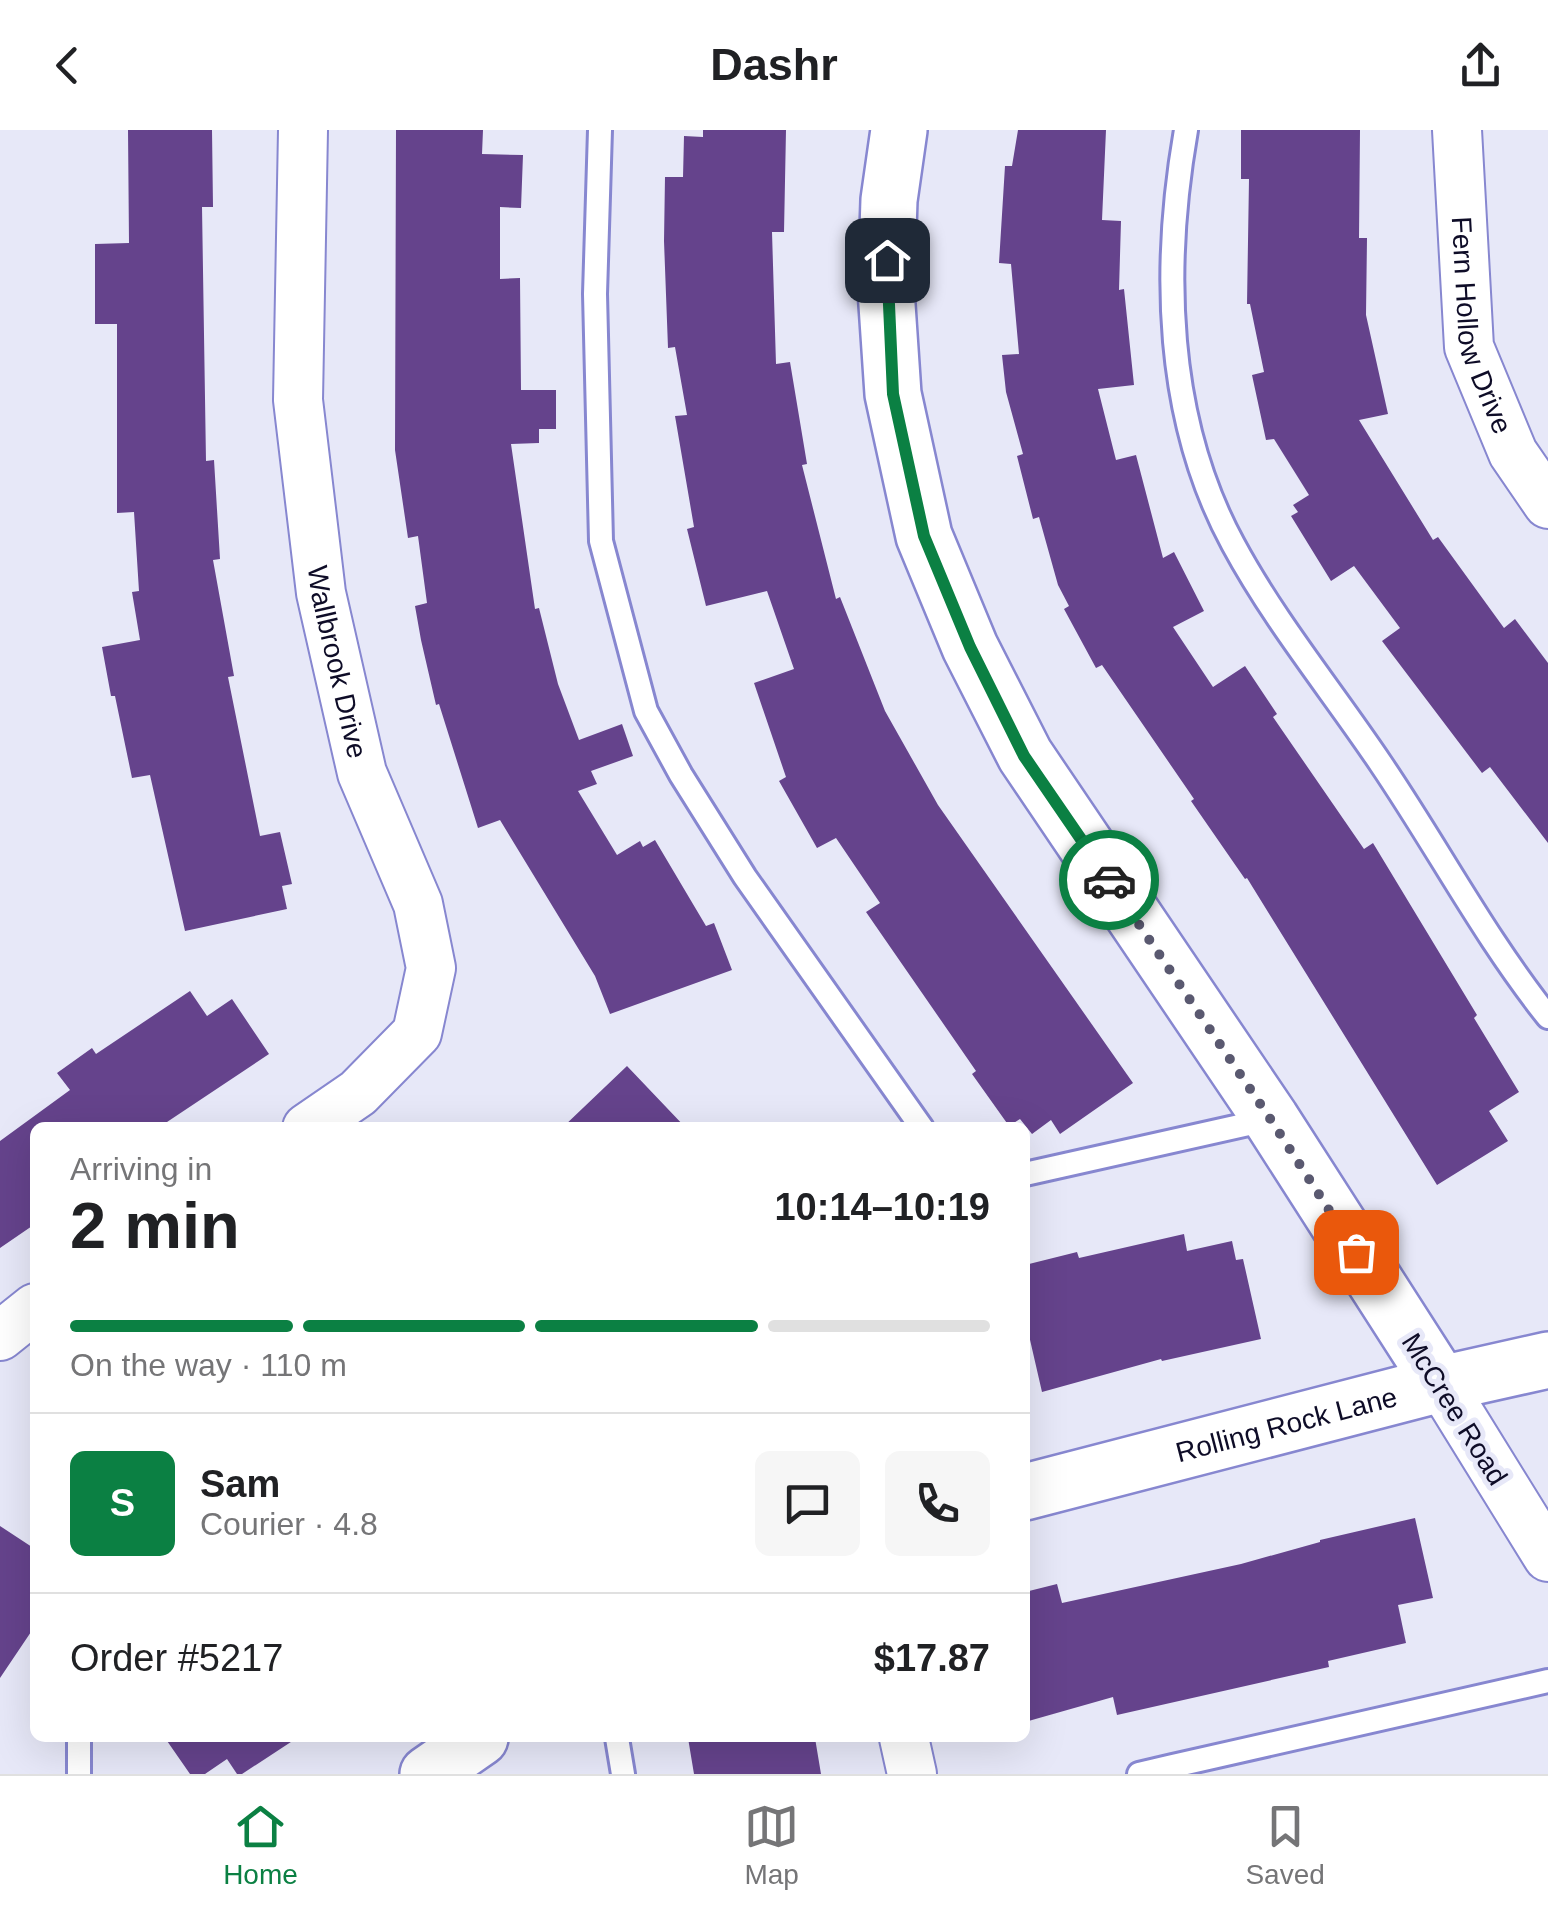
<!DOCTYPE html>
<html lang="en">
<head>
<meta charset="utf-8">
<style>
	:root { --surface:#fff; --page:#f6f6f6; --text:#202124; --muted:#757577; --line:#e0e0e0; --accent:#0b8043 }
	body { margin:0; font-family:Helvetica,sans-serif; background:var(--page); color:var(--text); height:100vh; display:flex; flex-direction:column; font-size:38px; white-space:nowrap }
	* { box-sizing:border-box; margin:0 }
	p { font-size:32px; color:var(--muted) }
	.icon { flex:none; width:55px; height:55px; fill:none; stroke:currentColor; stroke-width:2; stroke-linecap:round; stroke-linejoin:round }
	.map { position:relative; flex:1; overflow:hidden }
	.details { position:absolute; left:30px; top:992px; width:1000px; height:620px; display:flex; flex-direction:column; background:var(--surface); border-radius:15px; box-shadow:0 10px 40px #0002 }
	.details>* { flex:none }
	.pin { position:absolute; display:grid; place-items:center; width:85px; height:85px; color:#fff; margin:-42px; border-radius:20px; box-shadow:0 5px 15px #0006 }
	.courier { position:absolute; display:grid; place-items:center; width:100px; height:100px; margin:-50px; border:8px solid #0b8043; border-radius:50%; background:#fff; color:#222; box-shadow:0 2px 12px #0007 }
	.headline em { font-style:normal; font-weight:700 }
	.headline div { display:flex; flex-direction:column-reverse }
	.headline { display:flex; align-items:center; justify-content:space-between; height:170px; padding:0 40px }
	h1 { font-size:65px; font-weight:700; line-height:75px }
	.bar { display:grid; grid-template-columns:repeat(4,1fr); gap:15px 10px; align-content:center; height:120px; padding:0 40px }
	.bar i { height:12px; border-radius:8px; background:var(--line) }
	.bar .selected { background:var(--accent) }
	.bar p { grid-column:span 4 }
	.line { display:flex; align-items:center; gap:25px; padding:0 40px; border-top:2px solid var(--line) }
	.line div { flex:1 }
	.round { display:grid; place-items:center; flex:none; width:105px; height:105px; border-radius:15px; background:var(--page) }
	header { display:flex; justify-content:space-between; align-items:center; height:130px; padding:0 40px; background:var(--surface); font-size:45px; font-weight:700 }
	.tabs { display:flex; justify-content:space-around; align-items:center; height:140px; border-top:2px solid var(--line); background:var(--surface); font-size:28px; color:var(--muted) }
	.tabs a { display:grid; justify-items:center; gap:5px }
	.tabs .selected { color:var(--accent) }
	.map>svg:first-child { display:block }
</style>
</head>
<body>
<header><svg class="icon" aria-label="back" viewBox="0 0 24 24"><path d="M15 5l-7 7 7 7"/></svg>Dashr<svg class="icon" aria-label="share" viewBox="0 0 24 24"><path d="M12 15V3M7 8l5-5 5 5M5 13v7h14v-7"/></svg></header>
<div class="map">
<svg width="1548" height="1644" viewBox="0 0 1548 1644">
	<rect width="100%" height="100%" fill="#e7e8f8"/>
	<path fill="#65438c" d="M 128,0 L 212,0 L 213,77 L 202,77 L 206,331 L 214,330 L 220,429 L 213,430 L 234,546 L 228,547 L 260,706 L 280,702 L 292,754 L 282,756 L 287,779 L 185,801 L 150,645 L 132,648 L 115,566 L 111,566 L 102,517 L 140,510 L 132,462 L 139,461 L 134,382 L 117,383 L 117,194 L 95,194 L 95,114 L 129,113 Z
		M 396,0 L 483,0 L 482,24 L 523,25 L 521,78 L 500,77 L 500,149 L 520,148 L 521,260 L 556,260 L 556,299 L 539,299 L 539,313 L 511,314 L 535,479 L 539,478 L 558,554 L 579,610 L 622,594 L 633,626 L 591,641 L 597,654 L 578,661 L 617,725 L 640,711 L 643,717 L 655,710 L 706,796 L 714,793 L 732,840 L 610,884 L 595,846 L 500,690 L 478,698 L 439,574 L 436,575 L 421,510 L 415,476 L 427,473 L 418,406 L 408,408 L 395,320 Z
		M 703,0 L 786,0 L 784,102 L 772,102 L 776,234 L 790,232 L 807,334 L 802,335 L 836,469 L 840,467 L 885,581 L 938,675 L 1133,953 L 1060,1004 L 1051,990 L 1032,1004 L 1020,989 L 1009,996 L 972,944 L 976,941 L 866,782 L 880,773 L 836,708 L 817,718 L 779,651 L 786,647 L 754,553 L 794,539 L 767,461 L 706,476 L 687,399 L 694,397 L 675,286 L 687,285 L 675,217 L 668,218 L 664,111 L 665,47 L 683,47 L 684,6 L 703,7 Z
		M 1018,0 L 1106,0 L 1102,90 L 1121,91 L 1119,160 L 1124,159 L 1134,255 L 1098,259 L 1116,330 L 1136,325 L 1163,428 L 1174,422 L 1204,481 L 1173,497 L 1213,557 L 1245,536 L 1277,584 L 1273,587 L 1364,719 L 1373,713 L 1477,885 L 1474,888 L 1519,962 L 1489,981 L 1508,1011 L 1437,1055 L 1247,748 L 1245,749 L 1191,671 L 1194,669 L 1102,535 L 1096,538 L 1064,479 L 1069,476 L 1058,455 L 1039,387 L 1033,389 L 1017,326 L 1023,324 L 1006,262 L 1002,225 L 1019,224 L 1011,134 L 999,133 L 1005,36 L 1012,36 Z
		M 1241,0 L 1360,0 L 1359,108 L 1367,108 L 1366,185 L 1388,284 L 1359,290 L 1433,410 L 1438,407 L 1504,498 L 1515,489 L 1548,533 L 1548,713 L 1490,637 L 1482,643 L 1382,511 L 1400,498 L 1354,436 L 1331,451 L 1291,386 L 1298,382 L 1293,375 L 1309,365 L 1274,309 L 1266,310 L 1252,245 L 1264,242 L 1250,174 L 1247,174 L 1249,49 L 1241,49 Z
		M 190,861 L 207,886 L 232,869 L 269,924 L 158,998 L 35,998 L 35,1094 L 0,1118 L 0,1011 L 70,960 L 57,943 L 92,918 L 96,924 Z
		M 627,936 L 686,998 L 562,998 Z
		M 1184,1104 L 1187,1121 L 1232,1111 L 1236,1130 L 1243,1129 L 1261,1209 L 1162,1231 L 1161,1229 L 1042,1262 L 1025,1188 L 1025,1135 L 1077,1122 L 1079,1128 Z
		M 1415,1388 L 1433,1468 L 1398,1475 L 1406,1513 L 1328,1531 L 1329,1537 L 1117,1585 L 1113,1567 L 1025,1592 L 1025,1462 L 1057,1454 L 1062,1473 L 1241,1434 L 1320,1412 L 1320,1410 Z
		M 0,1396 L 35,1419 L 35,1496 L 0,1548 Z
		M 165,1608 L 297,1608 L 242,1644 L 237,1644 L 227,1629 L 205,1644 L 190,1644 Z
		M 688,1608 L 815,1608 L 821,1644 L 694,1644 Z"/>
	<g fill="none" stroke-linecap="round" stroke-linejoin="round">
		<defs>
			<path id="service" d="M 600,0 L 595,164 L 601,411 L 646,581 L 681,645 L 745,747 L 922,998
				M 1186,0 C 1162,137 1165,289 1233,414 C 1275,492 1332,561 1381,634 C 1438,718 1485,808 1548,887
				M 1025,1044 L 1271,989
				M 617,1608 L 623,1644
				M 1173,1636 L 1548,1551
				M 79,1644 L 79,1608
				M 1139,1644 L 1173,1636 L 1175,1644"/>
			<g id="minor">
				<path id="s1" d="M 303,0 L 298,270 L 321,463 L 362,643 L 418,774 L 431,838 L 417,903 L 358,963 L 307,998"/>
				<path id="s2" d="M 1457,0 L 1469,217 L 1513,323 L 1548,374"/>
				<path d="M 0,1206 L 35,1178"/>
				<path d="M 1441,1254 L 1548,1427"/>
				<path d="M 904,1608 L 912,1644"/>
			</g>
			<g id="tertiary">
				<path d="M 899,0 L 889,70 L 886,160 L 893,264 L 924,406 L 970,517 L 1025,625 L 1271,989 L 1441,1254"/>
				<path id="s3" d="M 1025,1362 L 1441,1254 L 1548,1230"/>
				<path d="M 428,1644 L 480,1608"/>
			</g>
		</defs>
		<use href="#service" stroke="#8787d0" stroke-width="28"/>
		<use href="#minor" stroke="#8787d0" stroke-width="52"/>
		<use href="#tertiary" stroke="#8787d0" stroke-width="60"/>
		<use href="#service" stroke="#fff" stroke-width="22"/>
		<use href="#minor" stroke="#fff" stroke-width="48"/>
		<use href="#tertiary" stroke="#fff" stroke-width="55"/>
	</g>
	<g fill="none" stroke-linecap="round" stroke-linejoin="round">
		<path stroke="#5a5970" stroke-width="10" stroke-dasharray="0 18" d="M 1109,750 L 1271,990 L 1356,1122"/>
		<path stroke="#0b8043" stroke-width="12" d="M 887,130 L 893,264 L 924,406 L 970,517 L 1024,626 L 1109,750"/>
	</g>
	<g text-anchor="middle" stroke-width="10" stroke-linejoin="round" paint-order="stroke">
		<g font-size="28" fill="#0e0c27" stroke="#e7e8f8">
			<text dy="10" stroke="none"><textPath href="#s2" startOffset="198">Fern Hollow Drive</textPath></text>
			<text dy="10" stroke="none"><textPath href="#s1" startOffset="535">Wallbrook Drive</textPath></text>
			<text transform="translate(1455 1279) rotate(58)" y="10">McCree Road</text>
			<text dy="10" stroke="none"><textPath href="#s3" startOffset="270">Rolling Rock Lane</textPath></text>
		</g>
	</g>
</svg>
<div class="pin" style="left:1356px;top:1122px;background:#ea580c"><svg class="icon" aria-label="bag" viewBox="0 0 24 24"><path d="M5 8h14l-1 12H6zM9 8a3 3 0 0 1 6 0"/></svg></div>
<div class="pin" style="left:887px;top:130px;background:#1f2937"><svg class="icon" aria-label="home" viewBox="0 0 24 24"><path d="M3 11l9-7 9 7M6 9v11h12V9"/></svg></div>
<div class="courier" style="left:1109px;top:750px"><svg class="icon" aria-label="car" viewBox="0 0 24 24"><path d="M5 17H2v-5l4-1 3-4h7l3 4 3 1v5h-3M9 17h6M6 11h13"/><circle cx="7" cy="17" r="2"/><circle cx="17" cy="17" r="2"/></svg></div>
<section class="details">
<div class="headline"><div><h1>2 min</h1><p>Arriving in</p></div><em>10:14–10:19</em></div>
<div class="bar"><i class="selected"></i><i class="selected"></i><i class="selected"></i><i></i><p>On the way · 110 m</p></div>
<div class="line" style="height:180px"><b class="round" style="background:var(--accent);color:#fff">S</b><div><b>Sam</b><p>Courier · 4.8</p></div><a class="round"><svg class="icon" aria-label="chat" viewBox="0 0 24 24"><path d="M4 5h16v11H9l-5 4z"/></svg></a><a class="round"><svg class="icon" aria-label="phone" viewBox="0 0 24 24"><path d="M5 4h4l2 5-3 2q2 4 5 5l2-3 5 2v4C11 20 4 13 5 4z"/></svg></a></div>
<div class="line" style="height:130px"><div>Order #5217</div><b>$17.87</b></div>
</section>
</div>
<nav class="tabs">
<a class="selected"><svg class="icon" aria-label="home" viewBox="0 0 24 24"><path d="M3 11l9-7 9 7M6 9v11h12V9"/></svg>Home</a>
<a><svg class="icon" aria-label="map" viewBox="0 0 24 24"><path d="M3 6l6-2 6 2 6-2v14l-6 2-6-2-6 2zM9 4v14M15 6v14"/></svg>Map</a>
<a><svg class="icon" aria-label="saved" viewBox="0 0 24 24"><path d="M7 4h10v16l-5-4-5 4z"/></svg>Saved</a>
</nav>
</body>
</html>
